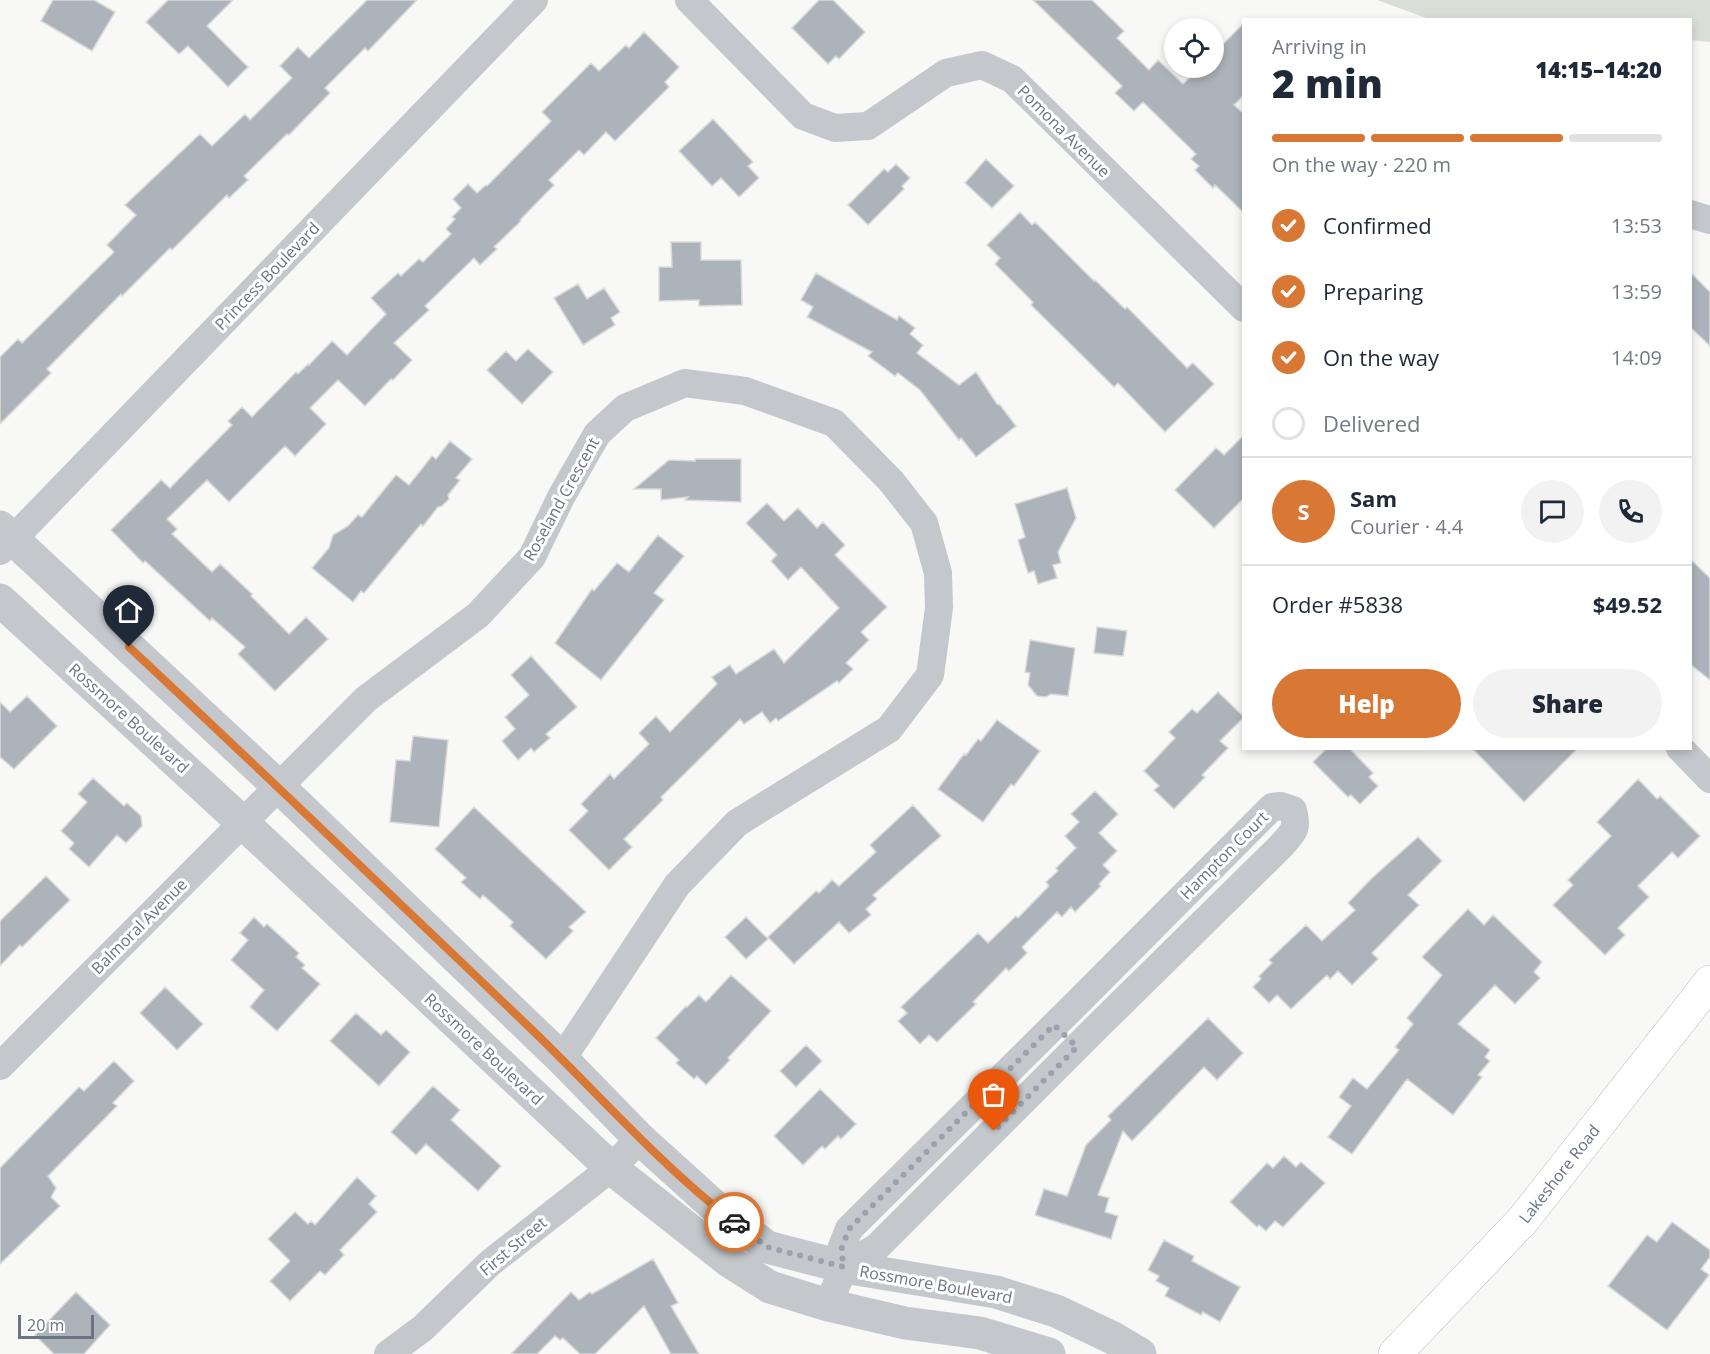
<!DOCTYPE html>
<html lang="en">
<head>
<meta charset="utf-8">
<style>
	:root { --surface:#fff; --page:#f2f2f3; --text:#1f2937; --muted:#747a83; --line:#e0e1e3; --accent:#d97735 }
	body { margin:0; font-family:"Open Sans",sans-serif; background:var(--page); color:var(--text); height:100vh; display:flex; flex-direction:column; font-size:22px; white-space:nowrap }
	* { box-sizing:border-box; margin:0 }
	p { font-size:20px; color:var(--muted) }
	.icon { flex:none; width:33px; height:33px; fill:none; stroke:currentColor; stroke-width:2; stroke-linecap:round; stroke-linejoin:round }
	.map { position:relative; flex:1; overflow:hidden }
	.drawer { position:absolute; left:1242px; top:18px; width:450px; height:732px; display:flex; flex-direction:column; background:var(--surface); border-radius:0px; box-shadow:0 3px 9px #0003 }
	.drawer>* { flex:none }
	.fabs { position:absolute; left:1164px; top:18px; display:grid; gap:12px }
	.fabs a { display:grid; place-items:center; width:60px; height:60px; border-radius:50%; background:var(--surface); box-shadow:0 3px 9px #0003; font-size:30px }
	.scale { position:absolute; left:18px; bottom:15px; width:76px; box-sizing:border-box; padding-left:6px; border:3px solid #697485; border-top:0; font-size:16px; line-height:21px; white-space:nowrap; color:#697485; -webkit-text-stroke:4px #fff; paint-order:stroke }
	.pin { position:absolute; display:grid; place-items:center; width:51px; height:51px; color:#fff; margin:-62px -26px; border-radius:50% 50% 50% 0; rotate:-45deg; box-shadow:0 0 6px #0007 }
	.pin .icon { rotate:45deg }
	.courier { position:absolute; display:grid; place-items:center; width:60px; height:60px; margin:-30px; border:4px solid #d97735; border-radius:50%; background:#fff; color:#222; box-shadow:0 2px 8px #0007 }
	.summary em { font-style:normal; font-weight:800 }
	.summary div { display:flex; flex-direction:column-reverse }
	.summary { display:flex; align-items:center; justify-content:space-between; height:102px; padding:0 30px }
	h1 { font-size:39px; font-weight:800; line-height:45px }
	.bar { display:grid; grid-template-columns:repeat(4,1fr); gap:9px 6px; align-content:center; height:72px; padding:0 30px }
	.bar i { height:8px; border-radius:4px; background:var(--line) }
	.bar .active { background:var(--accent) }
	.bar p { grid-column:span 4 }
	.line { display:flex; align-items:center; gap:15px; padding:0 30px; border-top:2px solid var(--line) }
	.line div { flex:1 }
	.round { display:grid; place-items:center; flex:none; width:63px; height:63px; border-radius:32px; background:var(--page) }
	ol { padding:0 30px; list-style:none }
	li { display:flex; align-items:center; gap:18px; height:66px }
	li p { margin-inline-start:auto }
	li .icon { padding:6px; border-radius:50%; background:var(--accent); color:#fff; stroke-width:4 }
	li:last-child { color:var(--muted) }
	li i { width:33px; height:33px; border:3px solid var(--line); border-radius:50% }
	.cta { display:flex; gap:12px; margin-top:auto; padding:12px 30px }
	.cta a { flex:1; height:69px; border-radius:36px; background:var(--accent); color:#fff; font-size:24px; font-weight:800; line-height:69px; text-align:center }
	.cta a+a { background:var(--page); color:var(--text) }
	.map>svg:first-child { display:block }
</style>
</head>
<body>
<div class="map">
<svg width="1710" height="1354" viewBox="0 0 1710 1354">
	<rect width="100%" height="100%" fill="#f8f8f6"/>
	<path fill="#d9dfd7" d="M 1377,0 L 1710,0 L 1710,42 L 1691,40 L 1690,20 L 1429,19 Z"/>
	<path fill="#adb3ba" stroke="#dadad8" stroke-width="1.5" d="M 53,0 L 94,0 L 115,12 L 92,51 L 41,21 Z
		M 168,0 L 233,0 L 207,26 L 248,67 L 228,87 L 188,46 L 179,54 L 146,22 Z
		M 367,0 L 417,0 L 368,51 L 365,48 L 325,88 L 330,93 L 289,135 L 287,134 L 244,176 L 248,180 L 229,198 L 227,195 L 172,250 L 170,248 L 122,296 L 121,294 L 47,369 L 51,373 L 0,424 L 0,357 L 18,339 L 22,343 L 114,252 L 107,245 L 136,215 L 125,205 L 200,134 L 212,146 L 245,114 L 250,120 L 292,78 L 280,66 L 298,47 L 309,58 Z
		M 819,0 L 833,0 L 865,32 L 839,59 L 836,56 L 828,64 L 792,28 Z
		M 1033,0 L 1092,0 L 1124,31 L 1117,38 L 1149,70 L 1158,60 L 1183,84 L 1200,68 L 1214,68 L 1214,53 L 1244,23 L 1244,95 L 1234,105 L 1244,114 L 1244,213 L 1215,185 L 1213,188 L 1195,170 L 1199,166 L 1191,159 L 1196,154 L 1143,102 L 1134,111 L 1115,93 L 1122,86 Z
		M 644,32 L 679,67 L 665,82 L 669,87 L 615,141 L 606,132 L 584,155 L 579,150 L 549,180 L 554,185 L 520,220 L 521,221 L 494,247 L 497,249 L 480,265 L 474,258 L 425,306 L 429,310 L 394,343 L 412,360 L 393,380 L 391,379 L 365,406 L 338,380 L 310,408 L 326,424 L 295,456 L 285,446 L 229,502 L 207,480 L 167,519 L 177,529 L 172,534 L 212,572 L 220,564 L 252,594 L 251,596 L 289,634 L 306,617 L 328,639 L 275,691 L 238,654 L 245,647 L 212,618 L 210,621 L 145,561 L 143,563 L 111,530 L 161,480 L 170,488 L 232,425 L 228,421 L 242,407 L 252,417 L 296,372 L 298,374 L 308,364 L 309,365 L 332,341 L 347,355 L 386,314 L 371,298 L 398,273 L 401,276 L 419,259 L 423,262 L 451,234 L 446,229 L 455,219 L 452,217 L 461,208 L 453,199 L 468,184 L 477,193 L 486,185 L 487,186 L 551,121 L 542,112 L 591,63 L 599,71 L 626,45 L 629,48 Z
		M 713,119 L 753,162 L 748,166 L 759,178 L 739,197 L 721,178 L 712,186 L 679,151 Z
		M 986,159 L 1014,186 L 992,208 L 965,183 Z
		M 896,164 L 910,178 L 902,186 L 904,189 L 868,225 L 848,205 L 884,169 L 888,172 Z
		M 1020,212 L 1032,225 L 1035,222 L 1094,281 L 1095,280 L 1125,309 L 1127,307 L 1187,368 L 1193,363 L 1214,384 L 1165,432 L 1118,383 L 1114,387 L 1031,305 L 1033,302 L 995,264 L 1000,258 L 987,245 Z
		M 671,242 L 701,242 L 701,260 L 741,260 L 742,305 L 699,306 L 699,300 L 659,301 L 659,267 L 672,267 Z
		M 1690,272 L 1710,292 L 1710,346 L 1690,327 Z
		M 816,273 L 897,320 L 899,316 L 915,328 L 910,334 L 923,345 L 917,353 L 959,385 L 976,372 L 997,404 L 1000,405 L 1016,426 L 976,457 L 961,438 L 959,440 L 920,390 L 898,373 L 895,376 L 868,356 L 872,352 L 807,317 L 813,307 L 801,300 Z
		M 578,284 L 587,299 L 604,288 L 620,312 L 611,318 L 615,325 L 583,345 L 554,298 Z
		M 528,349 L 553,372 L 522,404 L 487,370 L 506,351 L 516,361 Z
		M 1244,435 L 1244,498 L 1214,528 L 1175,490 L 1216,448 L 1224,455 Z
		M 450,441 L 472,459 L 456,478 L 460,480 L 448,495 L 449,499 L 442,506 L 438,507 L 423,526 L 421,524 L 364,593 L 361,591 L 353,602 L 312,568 L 329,548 L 333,535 L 348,526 L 358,515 L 362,517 L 396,475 L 409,485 L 432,456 L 436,459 Z
		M 695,459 L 741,459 L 741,502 L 685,500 L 688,497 L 661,500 L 661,489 L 634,489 L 669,460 L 695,461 Z
		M 1067,488 L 1076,518 L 1058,552 L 1061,563 L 1053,565 L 1057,578 L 1038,584 L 1034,571 L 1028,573 L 1018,540 L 1025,537 L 1015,504 Z
		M 767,503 L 784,521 L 798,508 L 817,528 L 823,522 L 845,545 L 835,555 L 887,607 L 861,632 L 869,640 L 846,663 L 853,669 L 839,683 L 837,681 L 778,721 L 776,718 L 770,723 L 762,712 L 744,724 L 740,719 L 661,797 L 663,800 L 624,839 L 632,847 L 609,870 L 569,830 L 588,811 L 581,804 L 610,774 L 614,779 L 649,744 L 639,733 L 656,716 L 670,732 L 717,684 L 712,677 L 730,665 L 736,674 L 774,649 L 784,663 L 839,608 L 801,567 L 788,580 L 771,561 L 777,555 L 746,523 Z
		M 658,535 L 684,556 L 654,593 L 664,600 L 601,680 L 555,643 L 592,589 L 594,591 L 617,563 L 629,572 Z
		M 1690,559 L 1710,578 L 1710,680 L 1690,664 Z
		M 1097,627 L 1127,631 L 1123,656 L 1094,653 Z
		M 1030,640 L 1075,648 L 1068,696 L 1051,694 L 1046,697 L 1037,696 L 1028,685 L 1030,673 L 1025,672 Z
		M 531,656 L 577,707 L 546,734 L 550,738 L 534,752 L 531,748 L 518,760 L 502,741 L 515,729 L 505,717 L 529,695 L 511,675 Z
		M 1218,692 L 1244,717 L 1220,741 L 1228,748 L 1202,775 L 1205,777 L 1174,809 L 1154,790 L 1159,786 L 1144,771 L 1175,738 L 1169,732 L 1192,709 L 1197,713 Z
		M 27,696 L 57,726 L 14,769 L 0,757 L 0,702 L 10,712 Z
		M 997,720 L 1040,751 L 1014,786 L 1011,784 L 983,822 L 938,789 L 964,754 L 966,755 L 978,739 L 981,741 Z
		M 413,736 L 448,740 L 439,827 L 390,822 L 396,760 L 410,761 Z
		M 1327,748 L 1349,748 L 1373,773 L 1369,777 L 1378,786 L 1360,804 L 1351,795 L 1348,797 L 1313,762 Z
		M 1472,748 L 1578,748 L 1524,802 Z
		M 93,778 L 124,806 L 127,803 L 141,816 L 142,826 L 126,843 L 117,835 L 89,867 L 69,849 L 74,843 L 61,831 L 87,802 L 78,794 Z
		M 1638,779 L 1657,799 L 1660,796 L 1700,836 L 1678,858 L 1672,852 L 1638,886 L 1649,897 L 1618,928 L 1625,935 L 1605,955 L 1553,905 L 1573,885 L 1568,880 L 1611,836 L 1597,822 Z
		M 1095,791 L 1118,814 L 1099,833 L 1117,851 L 1103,865 L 1110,872 L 1099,884 L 1101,886 L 1075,912 L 1071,907 L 1062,917 L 1057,912 L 1022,947 L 1027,953 L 1009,971 L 1006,968 L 973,1002 L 976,1004 L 937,1042 L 929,1035 L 920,1044 L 898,1021 L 907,1013 L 901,1007 L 978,933 L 988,943 L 1016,916 L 1018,918 L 1049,886 L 1046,882 L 1058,871 L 1056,868 L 1076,848 L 1065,836 L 1079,822 L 1071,814 Z
		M 913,805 L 941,836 L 873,895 L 877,899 L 866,909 L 871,915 L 849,933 L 839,922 L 794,964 L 768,937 L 816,891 L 819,893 L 832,880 L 839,886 L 876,852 L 870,845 Z
		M 474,807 L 586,912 L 569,927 L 573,931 L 546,959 L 510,926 L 513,922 L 483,895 L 480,899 L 461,882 L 466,878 L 435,849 Z
		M 1418,837 L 1442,861 L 1408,895 L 1419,905 L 1372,953 L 1378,959 L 1352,985 L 1338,971 L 1330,979 L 1327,975 L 1291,1009 L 1277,995 L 1269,1003 L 1253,987 L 1261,979 L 1259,976 L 1272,963 L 1269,960 L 1306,925 L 1322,941 L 1355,910 L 1348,903 L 1372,878 Z
		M 46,876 L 70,900 L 22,947 L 20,945 L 0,966 L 0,921 Z
		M 1468,909 L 1484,925 L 1493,915 L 1542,962 L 1534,972 L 1540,978 L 1515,1004 L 1495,985 L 1458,1024 L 1490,1050 L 1485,1057 L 1490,1061 L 1478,1075 L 1482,1077 L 1453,1115 L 1407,1079 L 1352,1154 L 1328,1137 L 1351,1106 L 1339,1097 L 1353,1078 L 1367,1089 L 1399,1050 L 1395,1047 L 1413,1024 L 1407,1018 L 1442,975 L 1422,957 Z
		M 254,917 L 264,927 L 267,924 L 299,953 L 296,957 L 305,965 L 302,968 L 320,984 L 277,1031 L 250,1007 L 264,990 L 231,960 L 248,940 L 240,933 Z
		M 746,917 L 768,939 L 746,959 L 725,937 Z
		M 731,975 L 771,1011 L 728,1058 L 730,1060 L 706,1085 L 697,1076 L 694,1079 L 676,1063 L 679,1060 L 656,1038 L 686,1006 L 687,1007 L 699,995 L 706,1002 Z
		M 165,987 L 203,1024 L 177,1050 L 140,1013 Z
		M 356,1013 L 381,1035 L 386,1030 L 410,1052 L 379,1086 L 330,1041 Z
		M 1208,1018 L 1243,1053 L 1217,1080 L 1204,1067 L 1132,1141 L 1123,1131 L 1098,1195 L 1109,1198 L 1105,1212 L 1118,1216 L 1111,1239 L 1035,1215 L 1044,1189 L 1067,1196 L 1086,1145 L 1111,1120 L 1108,1116 Z
		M 806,1045 L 822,1061 L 796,1087 L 780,1071 Z
		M 114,1061 L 134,1081 L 113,1103 L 117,1106 L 48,1176 L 56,1188 L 51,1197 L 60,1206 L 0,1264 L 0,1168 L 79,1087 L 84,1091 Z
		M 433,1086 L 460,1110 L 451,1120 L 501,1166 L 478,1191 L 426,1144 L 416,1155 L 391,1132 Z
		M 820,1089 L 856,1124 L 841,1139 L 838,1136 L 825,1149 L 822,1146 L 803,1165 L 774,1136 Z
		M 1284,1156 L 1296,1167 L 1301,1162 L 1325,1183 L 1283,1227 L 1275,1221 L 1266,1231 L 1259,1225 L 1257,1227 L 1230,1202 L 1267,1163 L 1273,1168 Z
		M 357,1177 L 376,1196 L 369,1204 L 377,1212 L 340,1250 L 344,1255 L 325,1275 L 320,1271 L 290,1301 L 270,1281 L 290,1261 L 268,1239 L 295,1212 L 308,1224 L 311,1221 L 315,1225 Z
		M 1672,1222 L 1710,1250 L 1710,1257 L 1701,1269 L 1709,1275 L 1667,1330 L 1608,1286 L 1647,1235 L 1657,1242 Z
		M 1164,1240 L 1194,1256 L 1192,1261 L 1240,1287 L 1220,1322 L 1203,1312 L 1201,1315 L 1165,1296 L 1169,1288 L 1156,1281 L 1159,1276 L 1148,1270 Z
		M 653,1259 L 678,1303 L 671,1306 L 699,1354 L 671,1354 L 644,1306 L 595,1354 L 580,1354 L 563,1338 L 560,1340 L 555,1336 L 537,1354 L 511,1354 L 571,1292 L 579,1300 L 590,1292 L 592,1294 Z
		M 76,1292 L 110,1325 L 84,1354 L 54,1354 L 35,1335 Z"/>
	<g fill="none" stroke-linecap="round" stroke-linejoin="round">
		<defs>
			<g id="primary">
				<path id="s1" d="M 1395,1354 L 1523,1220 L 1710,982"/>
			</g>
		</defs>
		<use href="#primary" stroke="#b7babf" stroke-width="34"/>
		<path stroke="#c4c7cb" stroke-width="28" d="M 689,0 L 803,116 L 835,128 L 868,126 L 946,73 L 982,65 L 1012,79 L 1244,308
			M 1690,214 L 1710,220
			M 0,551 L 13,539 L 534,0
			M 1680,748 L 1710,779
			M 0,1066 L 366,699 L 478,615 L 532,557 L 561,497 L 597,434 L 625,408 L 685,383 L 745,391 L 834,423 L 891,481 L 924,523 L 938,573 L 939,608 L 930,675 L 889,729 L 737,823 L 677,885 L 562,1059
			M 828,1305 L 844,1267 L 841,1249 L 849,1229 L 1079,1001 L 1272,807 L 1281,806 L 1293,810 C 1298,829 1294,831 1282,845 L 1100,1024 L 877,1247 L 844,1267
			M 388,1354 L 423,1328 L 490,1263 L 611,1168 L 640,1139"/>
		<path stroke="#c4c7cb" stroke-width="33" d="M 0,527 L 278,786 L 562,1059 L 640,1139 L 714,1206 L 767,1247 L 844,1267 L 996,1292 L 1056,1311 L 1113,1338 L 1140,1354
			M 0,600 L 242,822 L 611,1168 L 729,1261 L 770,1287 L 828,1305 L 905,1323 L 980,1333 L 1049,1354"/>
		<use href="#primary" stroke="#fff" stroke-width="33"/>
	</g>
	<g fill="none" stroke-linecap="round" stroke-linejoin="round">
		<path stroke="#9ba2ad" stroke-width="6" stroke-dasharray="0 10.8" d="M 734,1222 L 767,1247 L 844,1267 L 841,1250 L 849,1229 L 1054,1025 L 1077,1047 L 994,1131"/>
		<path stroke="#d97735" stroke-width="8" d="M 129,647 C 263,772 395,899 527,1025 C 596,1091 659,1164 734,1222"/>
	</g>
	<g text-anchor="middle" stroke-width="6" stroke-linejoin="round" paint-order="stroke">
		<g font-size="16" fill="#697485" stroke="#fff">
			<text transform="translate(1064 131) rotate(45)" y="6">Pomona Avenue</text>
			<text transform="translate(267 276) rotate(-46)" y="6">Princess Boulevard</text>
			<text transform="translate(561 499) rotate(-61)" y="6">Roseland Crescent</text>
			<text transform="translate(129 718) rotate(42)" y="6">Rossmore Boulevard</text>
			<text transform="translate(1224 855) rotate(-45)" y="6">Hampton Court</text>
			<text transform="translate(139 926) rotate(-45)" y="6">Balmoral Avenue</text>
			<text transform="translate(484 1049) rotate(43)" y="6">Rossmore Boulevard</text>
			<text dy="6" stroke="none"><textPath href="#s1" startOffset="244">Lakeshore Road</textPath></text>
			<text transform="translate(513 1246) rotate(-40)" y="6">First Street</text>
			<text transform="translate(936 1284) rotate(10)" y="6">Rossmore Boulevard</text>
		</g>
	</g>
</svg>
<div class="fabs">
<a><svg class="icon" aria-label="locate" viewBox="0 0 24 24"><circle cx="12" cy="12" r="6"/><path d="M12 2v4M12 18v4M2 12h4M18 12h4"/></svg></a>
</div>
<div class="scale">20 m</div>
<div class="pin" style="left:994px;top:1131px;background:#ea580c"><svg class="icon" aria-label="bag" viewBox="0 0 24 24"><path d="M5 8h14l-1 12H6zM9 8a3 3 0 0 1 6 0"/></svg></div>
<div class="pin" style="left:129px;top:647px;background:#1f2937"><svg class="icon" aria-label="home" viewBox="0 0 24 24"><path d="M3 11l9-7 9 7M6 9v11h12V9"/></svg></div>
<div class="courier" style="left:734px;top:1222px"><svg class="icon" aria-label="car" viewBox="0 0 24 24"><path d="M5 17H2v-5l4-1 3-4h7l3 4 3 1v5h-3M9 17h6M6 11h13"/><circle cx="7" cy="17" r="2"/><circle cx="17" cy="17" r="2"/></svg></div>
<section class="drawer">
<div class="summary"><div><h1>2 min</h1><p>Arriving in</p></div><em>14:15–14:20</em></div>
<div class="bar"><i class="active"></i><i class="active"></i><i class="active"></i><i></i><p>On the way · 220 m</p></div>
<ol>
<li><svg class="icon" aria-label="check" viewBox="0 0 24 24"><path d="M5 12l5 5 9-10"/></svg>Confirmed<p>13:53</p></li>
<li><svg class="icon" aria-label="check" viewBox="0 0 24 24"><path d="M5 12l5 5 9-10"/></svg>Preparing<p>13:59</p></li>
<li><svg class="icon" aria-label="check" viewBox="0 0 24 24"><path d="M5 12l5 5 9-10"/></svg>On the way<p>14:09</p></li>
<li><i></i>Delivered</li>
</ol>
<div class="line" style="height:108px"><b class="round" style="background:var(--accent);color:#fff">S</b><div><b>Sam</b><p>Courier · 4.4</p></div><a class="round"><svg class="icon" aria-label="chat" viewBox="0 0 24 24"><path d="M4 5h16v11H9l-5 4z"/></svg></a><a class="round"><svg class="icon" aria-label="phone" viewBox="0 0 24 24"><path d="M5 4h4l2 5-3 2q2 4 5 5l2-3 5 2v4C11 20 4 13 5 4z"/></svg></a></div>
<div class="line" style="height:78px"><div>Order #5838</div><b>$49.52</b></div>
<div class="cta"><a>Help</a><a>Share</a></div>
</section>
</div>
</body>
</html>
